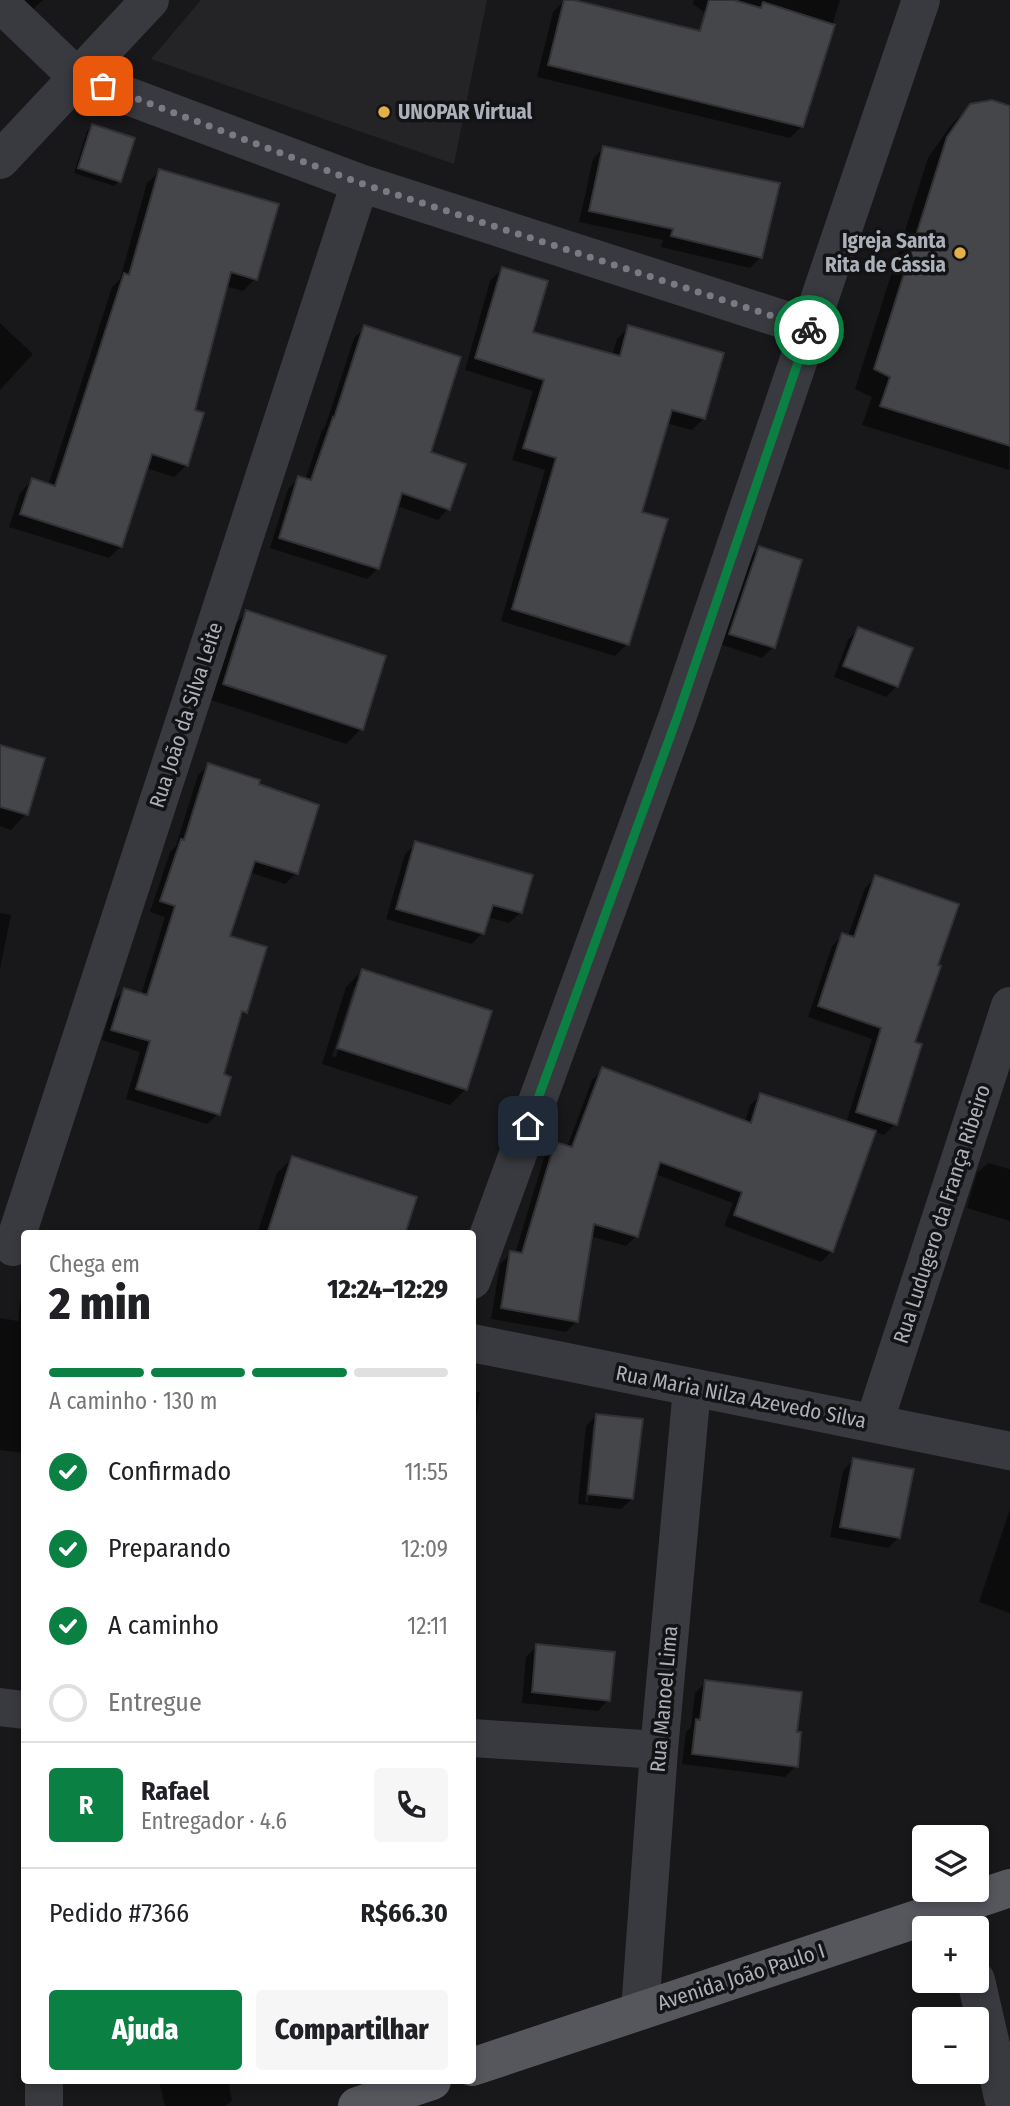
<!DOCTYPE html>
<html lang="pt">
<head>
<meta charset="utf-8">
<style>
	:root { --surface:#fff; --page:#f6f6f6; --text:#202124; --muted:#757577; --line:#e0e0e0; --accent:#0b8043 }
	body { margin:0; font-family:"Fira Sans Condensed",sans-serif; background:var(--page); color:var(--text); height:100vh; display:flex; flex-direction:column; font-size:26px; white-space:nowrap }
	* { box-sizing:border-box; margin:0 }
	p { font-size:23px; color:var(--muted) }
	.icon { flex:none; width:38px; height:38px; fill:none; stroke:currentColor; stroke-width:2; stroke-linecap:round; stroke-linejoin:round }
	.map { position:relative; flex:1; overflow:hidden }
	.panel { position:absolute; left:21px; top:1230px; width:455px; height:854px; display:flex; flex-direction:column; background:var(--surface); border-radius:7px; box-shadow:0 4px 10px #0003 }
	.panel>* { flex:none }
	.fabs { position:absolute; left:912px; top:1825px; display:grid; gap:14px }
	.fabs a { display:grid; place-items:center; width:77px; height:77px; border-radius:7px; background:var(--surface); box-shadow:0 4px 10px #0003; font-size:35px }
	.pin { position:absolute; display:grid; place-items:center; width:60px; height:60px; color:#fff; margin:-30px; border-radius:14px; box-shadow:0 4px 10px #0006 }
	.courier { position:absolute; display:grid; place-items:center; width:70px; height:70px; margin:-35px; border:5px solid #0b8043; border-radius:50%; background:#fff; color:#222; box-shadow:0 2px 9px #0007 }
	.summary em { font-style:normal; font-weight:800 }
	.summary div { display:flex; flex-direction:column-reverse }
	.summary { display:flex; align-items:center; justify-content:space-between; height:119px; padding:0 28px }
	h1 { font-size:46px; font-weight:800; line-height:52px }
	.bar { display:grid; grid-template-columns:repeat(4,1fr); gap:10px 7px; align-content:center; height:84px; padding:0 28px }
	.bar i { height:9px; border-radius:5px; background:var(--line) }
	.bar .selected { background:var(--accent) }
	.bar p { grid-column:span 4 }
	.line { display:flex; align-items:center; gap:18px; padding:0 28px; border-top:2px solid var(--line) }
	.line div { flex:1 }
	.round { display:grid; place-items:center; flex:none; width:74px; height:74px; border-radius:7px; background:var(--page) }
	ol { padding:0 28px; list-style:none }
	li { display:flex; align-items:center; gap:21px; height:77px }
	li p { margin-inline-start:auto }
	li .icon { padding:7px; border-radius:50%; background:var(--accent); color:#fff; stroke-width:4 }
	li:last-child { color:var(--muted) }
	li i { width:38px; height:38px; border:4px solid var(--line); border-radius:50% }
	.button { display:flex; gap:14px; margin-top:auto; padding:14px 28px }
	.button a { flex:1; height:80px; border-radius:7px; background:var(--accent); color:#fff; font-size:28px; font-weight:800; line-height:80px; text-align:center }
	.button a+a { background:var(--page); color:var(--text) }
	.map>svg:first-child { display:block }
</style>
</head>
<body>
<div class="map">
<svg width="1010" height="2106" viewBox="0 0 1010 2106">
	<rect width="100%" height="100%" fill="#18181a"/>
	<path fill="#242427" d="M 201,0 L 487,0 L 454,164 L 151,59 Z"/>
	<path fill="#0007" fill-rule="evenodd" d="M 20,0 L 43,0 L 31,11 Z
		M 565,0 L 747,44 L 693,4 L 694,0 L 840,0 L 802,126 L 790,138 L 537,77 L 553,12 Z
		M 971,105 L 1010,108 L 1009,470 L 862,425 L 872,397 L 855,389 L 928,158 L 951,125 Z
		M 92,126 L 119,181 L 114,186 L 74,173 L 87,131 Z
		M 603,148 L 778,185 L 760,258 L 750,268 L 661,247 L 663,240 L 579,222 L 593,159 Z
		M 160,171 L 255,279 L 243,291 L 225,286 L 193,411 L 187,465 L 174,477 L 146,468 L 121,546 L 109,558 L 9,527 L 20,493 L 32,480 L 48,486 L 112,287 L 120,279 L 147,183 Z
		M 502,269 L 531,333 L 612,356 L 617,339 L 629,327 L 704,418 L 692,430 L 666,423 L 640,513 L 627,644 L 615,656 L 501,621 L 545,470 L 512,460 L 533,391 L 465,370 L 490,281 Z
		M 0,323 L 33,354 L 0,390 Z
		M 365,327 L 429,453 L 448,509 L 438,520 L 397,506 L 378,568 L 367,579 L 270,548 L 288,489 L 299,478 L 305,480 L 322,430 L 325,427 L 354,338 Z
		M 759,548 L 773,647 L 762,658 L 719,644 L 748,559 Z
		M 247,612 L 361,729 L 346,744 L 208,699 L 231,628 Z
		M 859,629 L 897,686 L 886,697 L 834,677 L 848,640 Z
		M 0,746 L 26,814 L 11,830 L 0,826 Z
		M 209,765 L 256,786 L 296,873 L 285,884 L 249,872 L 227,937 L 245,1012 L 238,1019 L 221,1075 L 218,1114 L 207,1124 L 126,1099 L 140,1052 L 102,1040 L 114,1001 L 124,990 L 141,995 L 165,917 L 150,912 L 170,852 L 176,846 L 198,775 Z
		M 416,843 L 530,876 L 520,913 L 509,923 L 487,917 L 482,933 L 472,944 L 386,919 L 405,854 Z
		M 876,877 L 936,966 L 913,1043 L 895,1124 L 884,1135 L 874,1131 L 832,1251 L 821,1262 L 724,1226 L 733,1203 L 655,1174 L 636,1236 L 626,1246 L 590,1236 L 577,1321 L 566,1332 L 491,1319 L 500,1264 L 511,1253 L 515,1254 L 545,1154 L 556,1144 L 567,1147 L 592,1080 L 603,1069 L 745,1122 L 750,1105 L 761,1095 L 846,1123 L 872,1039 L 808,1017 L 832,946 L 843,935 L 848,936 L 865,888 Z
		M 0,913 L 11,915 L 0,969 Z
		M 362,971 L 466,1089 L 450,1105 L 322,1064 L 346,987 ZM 354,987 L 358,987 L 336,1057 L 332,1056 Z
		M 293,1158 L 403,1234 L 257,1234 L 277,1173 Z
		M 988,1163 L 1010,1169 L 1010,1221 L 967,1208 L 977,1173 Z
		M 24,1298 L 24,1453 L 0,1450 L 0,1318 L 18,1321 L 20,1302 Z
		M 472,1391 L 480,1392 L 472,1445 Z
		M 597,1415 L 632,1499 L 621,1509 L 578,1504 L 586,1426 ZM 593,1425 L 597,1425 L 588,1503 L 585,1502 Z
		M 853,1460 L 899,1537 L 888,1548 L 830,1537 L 843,1471 Z
		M 1010,1509 L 1010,1613 L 979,1602 Z
		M 537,1646 L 608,1700 L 598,1711 L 522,1703 L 526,1657 Z
		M 706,1682 L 795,1733 L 796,1766 L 785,1777 L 682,1764 L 686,1732 L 691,1727 L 695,1693 Z
		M 159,2081 L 228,2081 L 232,2100 L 226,2106 L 165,2106 Z"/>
	<path fill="#45464a" stroke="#323236" stroke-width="2" d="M 564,0 L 574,0 L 700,31 L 709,0 L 734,0 L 761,8 L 763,2 L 835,25 L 803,127 L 548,65 Z
		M 992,100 L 1010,106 L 1010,446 L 880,406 L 890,377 L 874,369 L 947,137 L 970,104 Z
		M 92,124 L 135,138 L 121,182 L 78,168 Z
		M 603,146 L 780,183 L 762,258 L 671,236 L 673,229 L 589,211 Z
		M 159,169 L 279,204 L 257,280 L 231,272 L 195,410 L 204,413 L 188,466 L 152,454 L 122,547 L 20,514 L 32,478 L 55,486 L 124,273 L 129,275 Z
		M 502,267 L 548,281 L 533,332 L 620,356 L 628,325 L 724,353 L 705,419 L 672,410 L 642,512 L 668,519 L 629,645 L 512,609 L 556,458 L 523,448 L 544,380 L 475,358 Z
		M 364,325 L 461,357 L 431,452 L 466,464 L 450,510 L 402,493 L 379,569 L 279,538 L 298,476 L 311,480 L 333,417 L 334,418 Z
		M 759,546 L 802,560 L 775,648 L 729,634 Z
		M 246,610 L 386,656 L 363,730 L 223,684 Z
		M 858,627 L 913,648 L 898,687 L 843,666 Z
		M 0,745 L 45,758 L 28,815 L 0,807 Z
		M 208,763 L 260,780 L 259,784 L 319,805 L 298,874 L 255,861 L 230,936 L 267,947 L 247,1013 L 242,1011 L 224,1074 L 231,1077 L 220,1115 L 136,1089 L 150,1041 L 111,1030 L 124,988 L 147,995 L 175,906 L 160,901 L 181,839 L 184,840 Z
		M 415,841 L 533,875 L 522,913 L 493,905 L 484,934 L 396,909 Z
		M 875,875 L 959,904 L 938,965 L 941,966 L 915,1042 L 922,1044 L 897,1125 L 856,1112 L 881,1028 L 818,1006 L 842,933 L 854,937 Z
		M 362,969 L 492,1011 L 467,1090 L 337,1048 Z
		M 602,1067 L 751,1123 L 760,1093 L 876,1131 L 833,1252 L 734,1215 L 742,1192 L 660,1162 L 638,1237 L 594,1224 L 578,1322 L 501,1308 L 510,1251 L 522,1253 L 555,1142 L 572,1147 Z
		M 292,1156 L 417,1197 L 405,1234 L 267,1234 Z
		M 596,1414 L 643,1419 L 633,1499 L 588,1494 Z
		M 853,1458 L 914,1469 L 900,1538 L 840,1527 Z
		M 536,1644 L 615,1652 L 610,1701 L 532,1692 Z
		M 705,1680 L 802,1692 L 797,1732 L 801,1732 L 798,1767 L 692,1754 L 696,1719 L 700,1720 Z"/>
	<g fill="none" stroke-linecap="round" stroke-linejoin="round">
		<path stroke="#393a3f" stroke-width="38" d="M 0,3 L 77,77 L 360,183 L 810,328
			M 0,160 L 150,0
			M 13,1247 L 360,183
			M 472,1280 L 678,715 L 921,0
			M 472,1343 L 1010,1451
			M 874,1423 L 1010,1006
			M 0,1707 L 24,1710
			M 472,1738 L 659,1750
			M 976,1980 L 1005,2106
			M 640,2011 L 659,1750 L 692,1388
			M 44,2106 L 44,2081"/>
		<path stroke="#56575d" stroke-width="38" d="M 472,2067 L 1010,1888
			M 357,2106 L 432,2081"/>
	</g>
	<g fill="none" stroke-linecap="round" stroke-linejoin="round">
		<path stroke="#787b81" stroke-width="7" stroke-dasharray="0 12.6" d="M 103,86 L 360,183 L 810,328 L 809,330"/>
		<path stroke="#0b8043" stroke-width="9" d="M 528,1126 L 678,715 L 809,330"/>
	</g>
	<g fill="#e3af47" stroke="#131315" stroke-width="2.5">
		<circle cx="384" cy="112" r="7"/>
		<circle cx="960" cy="253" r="7"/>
	</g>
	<g text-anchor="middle" stroke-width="7" stroke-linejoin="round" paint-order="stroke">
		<g font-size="21" font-weight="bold" fill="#acb0b9" stroke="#131315" text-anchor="start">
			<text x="398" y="119">UNOPAR Virtual</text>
			<text x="946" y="248" text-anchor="end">Igreja Santa<tspan x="946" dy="24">Rita de Cássia</tspan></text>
		</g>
		<g font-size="21" fill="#acb0b9" stroke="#131315">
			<text transform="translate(186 715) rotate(-72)" y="7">Rua João da Silva Leite</text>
			<text transform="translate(942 1214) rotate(-72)" y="7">Rua Ludugero da França Ribeiro</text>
			<text transform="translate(741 1397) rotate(11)" y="7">Rua Maria Nilza Azevedo Silva</text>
			<text transform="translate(664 1699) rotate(-85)" y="7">Rua Manoel Lima</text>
			<text transform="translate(741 1977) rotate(-18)" y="7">Avenida João Paulo I</text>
		</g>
	</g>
</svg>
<div class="fabs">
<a><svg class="icon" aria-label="layers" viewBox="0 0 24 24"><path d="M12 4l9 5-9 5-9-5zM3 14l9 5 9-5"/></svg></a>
<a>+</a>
<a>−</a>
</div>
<div class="pin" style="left:103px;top:86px;background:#ea580c"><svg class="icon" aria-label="bag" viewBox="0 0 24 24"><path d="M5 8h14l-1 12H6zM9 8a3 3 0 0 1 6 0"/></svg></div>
<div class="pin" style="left:528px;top:1126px;background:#1f2937"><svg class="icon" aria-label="home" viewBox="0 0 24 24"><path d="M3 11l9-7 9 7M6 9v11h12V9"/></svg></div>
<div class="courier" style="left:809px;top:330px"><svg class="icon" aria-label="bike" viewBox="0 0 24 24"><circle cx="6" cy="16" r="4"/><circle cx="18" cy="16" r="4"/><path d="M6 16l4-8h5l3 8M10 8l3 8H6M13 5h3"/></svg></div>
<section class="panel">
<div class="summary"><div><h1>2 min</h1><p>Chega em</p></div><em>12:24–12:29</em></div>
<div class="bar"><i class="selected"></i><i class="selected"></i><i class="selected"></i><i></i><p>A caminho · 130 m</p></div>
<ol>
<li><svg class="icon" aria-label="check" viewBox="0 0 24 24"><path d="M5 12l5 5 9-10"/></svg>Confirmado<p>11:55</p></li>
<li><svg class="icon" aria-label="check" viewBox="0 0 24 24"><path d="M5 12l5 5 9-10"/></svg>Preparando<p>12:09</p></li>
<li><svg class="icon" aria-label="check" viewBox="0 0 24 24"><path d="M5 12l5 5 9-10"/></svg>A caminho<p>12:11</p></li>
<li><i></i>Entregue</li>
</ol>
<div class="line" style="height:126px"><b class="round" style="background:var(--accent);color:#fff">R</b><div><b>Rafael</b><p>Entregador · 4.6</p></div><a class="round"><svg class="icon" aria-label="phone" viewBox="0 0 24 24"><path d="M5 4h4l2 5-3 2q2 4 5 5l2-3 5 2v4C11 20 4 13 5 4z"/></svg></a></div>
<div class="line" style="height:91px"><div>Pedido #7366</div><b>R$66.30</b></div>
<div class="button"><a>Ajuda</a><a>Compartilhar</a></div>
</section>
</div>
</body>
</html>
